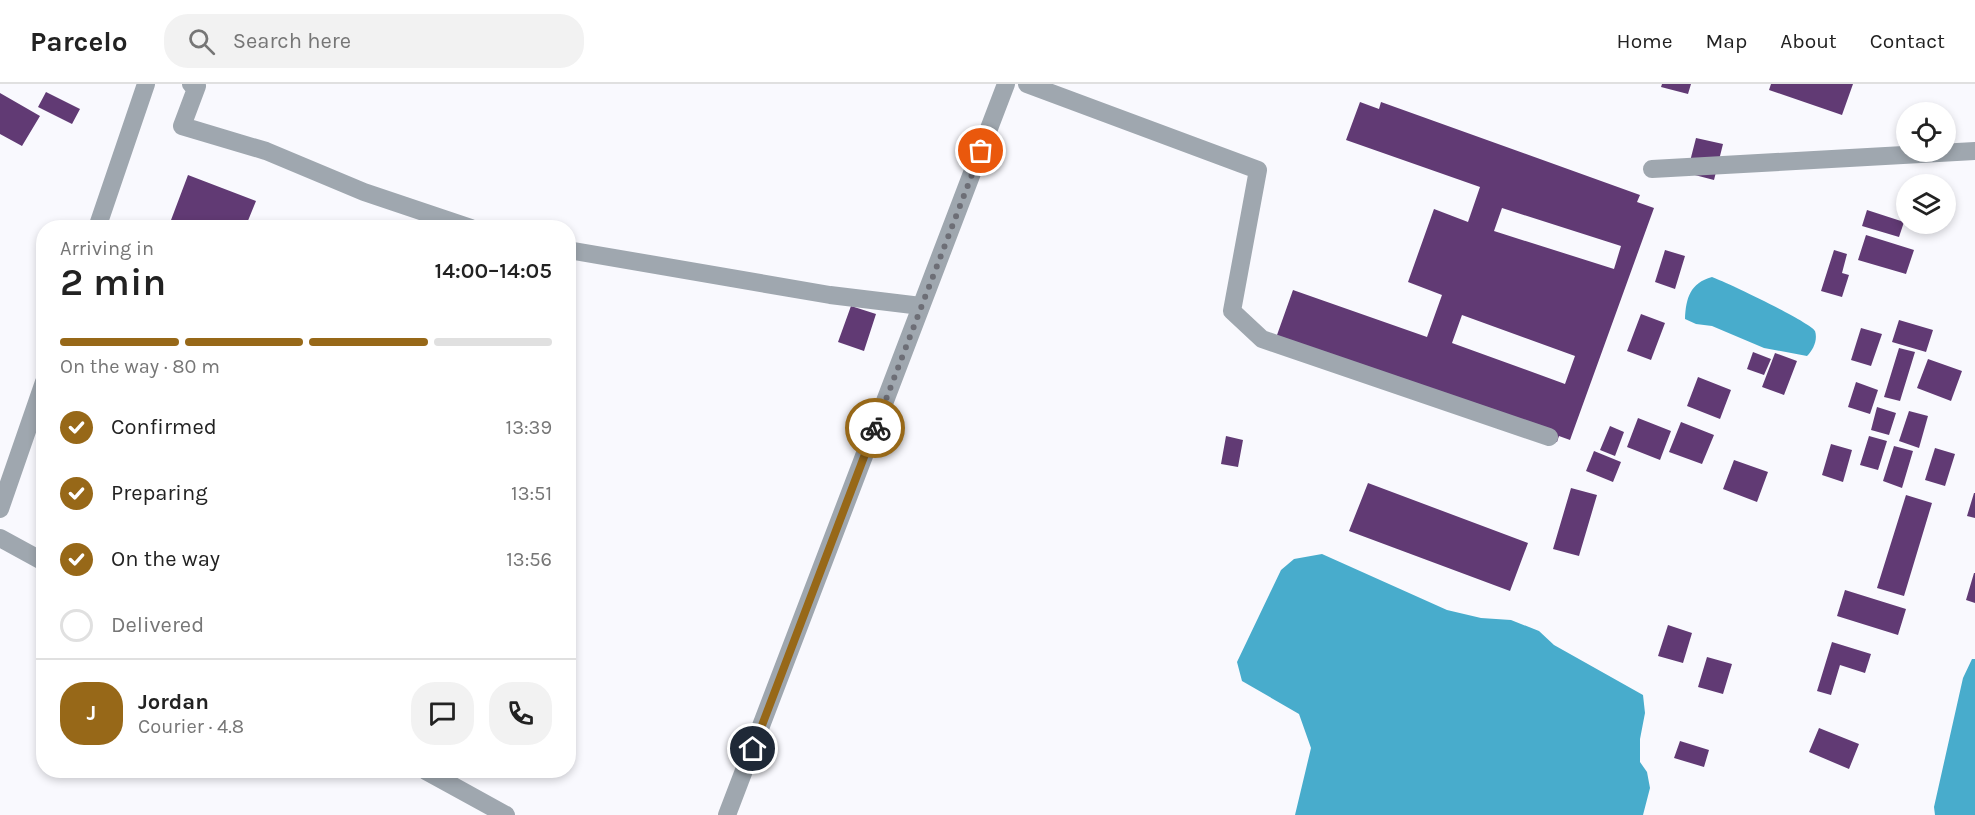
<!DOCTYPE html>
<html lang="en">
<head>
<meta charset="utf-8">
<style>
	:root { --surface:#fff; --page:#f2f2f2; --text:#222; --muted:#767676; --line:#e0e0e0; --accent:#976818 }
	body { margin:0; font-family:Karla,sans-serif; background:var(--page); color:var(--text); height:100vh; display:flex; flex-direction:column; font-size:22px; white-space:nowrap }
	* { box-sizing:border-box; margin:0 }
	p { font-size:20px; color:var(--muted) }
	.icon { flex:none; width:33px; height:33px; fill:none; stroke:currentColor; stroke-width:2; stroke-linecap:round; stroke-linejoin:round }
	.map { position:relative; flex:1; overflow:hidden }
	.sheet { position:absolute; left:36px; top:136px; width:540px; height:558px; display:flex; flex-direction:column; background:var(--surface); border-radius:24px; box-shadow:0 3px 9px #0003 }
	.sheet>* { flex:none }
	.buttons { position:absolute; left:1896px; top:18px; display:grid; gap:12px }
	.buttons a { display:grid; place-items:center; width:60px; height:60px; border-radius:50%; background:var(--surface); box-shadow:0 3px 9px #0003; font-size:30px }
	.pin { position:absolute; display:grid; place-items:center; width:51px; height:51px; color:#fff; margin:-26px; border:3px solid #fff; border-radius:50%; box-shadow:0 2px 6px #0007 }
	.courier { position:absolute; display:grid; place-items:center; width:60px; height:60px; margin:-30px; border:4px solid #976818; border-radius:50%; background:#fff; color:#222; box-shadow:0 2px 8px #0007 }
	.headline em { font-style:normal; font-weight:600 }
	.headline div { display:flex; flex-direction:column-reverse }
	.headline { display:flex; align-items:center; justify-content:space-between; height:102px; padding:0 24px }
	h1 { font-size:39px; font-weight:600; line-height:45px }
	.bar { display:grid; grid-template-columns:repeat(4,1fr); gap:9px 6px; align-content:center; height:72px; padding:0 24px }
	.bar i { height:8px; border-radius:4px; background:var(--line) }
	.bar .on { background:var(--accent) }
	.bar p { grid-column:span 4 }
	.line { display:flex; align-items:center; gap:15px; padding:0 24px; border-top:2px solid var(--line) }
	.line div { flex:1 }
	.round { display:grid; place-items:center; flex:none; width:63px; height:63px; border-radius:24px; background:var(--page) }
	ol { padding:0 24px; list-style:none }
	li { display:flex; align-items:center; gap:18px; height:66px }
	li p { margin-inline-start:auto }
	li .icon { padding:6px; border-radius:50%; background:var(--accent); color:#fff; stroke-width:4 }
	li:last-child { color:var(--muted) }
	li i { width:33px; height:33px; border:3px solid var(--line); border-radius:50% }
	header { display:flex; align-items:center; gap:36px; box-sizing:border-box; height:84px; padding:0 30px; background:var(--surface); border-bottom:2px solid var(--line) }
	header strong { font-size:28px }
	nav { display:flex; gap:33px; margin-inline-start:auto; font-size:21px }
	.search { width:420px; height:54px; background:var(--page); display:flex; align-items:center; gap:15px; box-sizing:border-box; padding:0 21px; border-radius:24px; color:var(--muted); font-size:22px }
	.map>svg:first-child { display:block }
</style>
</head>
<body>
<header>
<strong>Parcelo</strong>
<div class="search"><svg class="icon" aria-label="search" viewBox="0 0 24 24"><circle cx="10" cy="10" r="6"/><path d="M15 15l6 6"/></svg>Search here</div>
<nav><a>Home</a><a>Map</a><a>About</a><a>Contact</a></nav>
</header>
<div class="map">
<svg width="1975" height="731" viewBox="0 0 1975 731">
	<rect width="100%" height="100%" fill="#f9f9fe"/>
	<path fill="#48accc" d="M 1712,193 C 1726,198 1812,239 1815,247 C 1818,256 1813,266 1807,272 L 1764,264 L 1712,242 L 1696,240 L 1685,235 C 1686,214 1690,199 1712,193 Z
		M 1322,470 L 1447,526 L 1481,534 L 1511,536 L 1539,547 L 1554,561 L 1643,611 L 1645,629 L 1640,655 L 1640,678 L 1647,688 L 1650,704 L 1643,731 L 1295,731 L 1311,664 L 1299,630 L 1242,597 L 1237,578 L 1281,486 L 1294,475 Z
		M 1972,575 L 1975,575 L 1975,731 L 1935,731 L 1934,723 L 1963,594 Z"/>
	<path fill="#613a74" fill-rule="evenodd" d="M 1662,0 L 1691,0 L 1688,10 L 1661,3 Z
		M 1771,0 L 1853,0 L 1842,31 L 1769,6 Z
		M 46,8 L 80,25 L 72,40 L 38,23 Z
		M 0,9 L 40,32 L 22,62 L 0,50 Z
		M 1360,18 L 1379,25 L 1381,18 L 1640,111 L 1637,118 L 1654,124 L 1570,356 L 1559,352 L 1557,358 L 1297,265 L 1277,251 L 1293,206 L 1427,253 L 1442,211 L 1408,198 L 1434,125 L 1468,138 L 1480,103 L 1346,56 ZM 1502,124 L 1621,162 L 1614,185 L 1494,147 ZM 1462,231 L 1575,272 L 1565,300 L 1452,259 Z
		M 1696,54 L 1723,60 L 1714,96 L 1687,89 Z
		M 188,91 L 256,117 L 245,144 L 168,144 Z
		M 1867,126 L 1904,138 L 1899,153 L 1862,142 Z
		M 1866,151 L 1914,166 L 1906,190 L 1858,176 Z
		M 1665,166 L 1685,172 L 1675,205 L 1655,198 Z
		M 1834,166 L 1847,170 L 1842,189 L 1849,191 L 1842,213 L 1821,207 Z
		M 851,222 L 876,230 L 864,267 L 838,258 Z
		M 1641,230 L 1665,239 L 1651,276 L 1627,267 Z
		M 1899,236 L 1933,246 L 1926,268 L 1892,258 Z
		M 1861,244 L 1882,250 L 1871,282 L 1851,276 Z
		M 1899,264 L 1915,268 L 1900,317 L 1884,313 Z
		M 1753,268 L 1771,275 L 1764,291 L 1747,285 Z
		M 1775,269 L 1797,277 L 1784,311 L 1762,303 Z
		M 1928,275 L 1962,287 L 1951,317 L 1917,304 Z
		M 1698,293 L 1731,306 L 1720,335 L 1687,322 Z
		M 1856,298 L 1878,306 L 1870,330 L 1848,323 Z
		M 1877,323 L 1896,329 L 1889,351 L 1871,346 Z
		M 1909,327 L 1928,332 L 1919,364 L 1899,357 Z
		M 1638,334 L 1671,347 L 1660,376 L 1627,363 Z
		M 1681,338 L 1714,351 L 1702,380 L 1669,368 Z
		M 1610,342 L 1624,348 L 1615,372 L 1600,366 Z
		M 1226,352 L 1243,356 L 1238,383 L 1221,380 Z
		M 1869,352 L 1887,357 L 1878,386 L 1860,381 Z
		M 1831,360 L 1852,366 L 1843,398 L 1822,391 Z
		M 1894,362 L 1913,367 L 1902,404 L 1883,397 Z
		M 1935,364 L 1955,370 L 1945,402 L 1925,396 Z
		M 1594,367 L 1621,378 L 1613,398 L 1586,387 Z
		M 1734,376 L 1768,388 L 1757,418 L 1723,405 Z
		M 1368,399 L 1528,459 L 1510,507 L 1349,447 Z
		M 1571,404 L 1597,411 L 1579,472 L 1553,465 Z
		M 1974,409 L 1975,409 L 1975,434 L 1967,432 Z
		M 44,410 L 44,426 L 36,422 Z
		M 1906,411 L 1932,419 L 1904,512 L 1877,504 Z
		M 1974,489 L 1975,489 L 1975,519 L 1966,516 Z
		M 1845,506 L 1906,525 L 1898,551 L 1837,532 Z
		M 1668,541 L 1692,549 L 1683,579 L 1658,572 Z
		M 1832,558 L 1871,570 L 1865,589 L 1840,581 L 1831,611 L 1817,607 Z
		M 1707,573 L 1732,580 L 1723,610 L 1698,603 Z
		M 1819,644 L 1859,660 L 1849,685 L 1809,668 Z
		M 1680,657 L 1709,666 L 1704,683 L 1674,674 Z"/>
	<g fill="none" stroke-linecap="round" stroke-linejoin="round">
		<path stroke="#9fa7af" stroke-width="18" d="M 191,0 L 197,2 L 182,42 L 266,67 L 364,108 L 471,144
			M 1027,0 L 1258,86 L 1232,227 L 1262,255 L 1549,353
			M 1652,85 L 1975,67
			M 97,144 L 146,0
			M 568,166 L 830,211 L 921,222
			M 0,425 L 44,298
			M 0,454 L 44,478
			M 426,687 L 506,731
			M 727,731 L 1006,0"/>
	</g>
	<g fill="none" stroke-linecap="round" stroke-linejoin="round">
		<path stroke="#6d6e76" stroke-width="6" stroke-dasharray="0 10.8" d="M 875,344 L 981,67"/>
		<path stroke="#976818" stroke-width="8" d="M 753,665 L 875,344"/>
	</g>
</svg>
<div class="buttons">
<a><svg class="icon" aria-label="locate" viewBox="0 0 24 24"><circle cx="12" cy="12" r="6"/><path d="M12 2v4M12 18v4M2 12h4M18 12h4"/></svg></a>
<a><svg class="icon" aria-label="layers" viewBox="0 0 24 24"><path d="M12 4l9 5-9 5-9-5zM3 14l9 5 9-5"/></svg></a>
</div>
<div class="pin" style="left:981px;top:67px;background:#ea580c"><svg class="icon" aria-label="bag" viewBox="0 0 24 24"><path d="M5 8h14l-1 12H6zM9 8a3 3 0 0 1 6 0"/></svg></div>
<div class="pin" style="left:753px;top:665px;background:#1f2937"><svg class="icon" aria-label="home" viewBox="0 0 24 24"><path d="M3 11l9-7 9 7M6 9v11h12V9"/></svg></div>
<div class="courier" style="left:875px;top:344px"><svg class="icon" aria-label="bike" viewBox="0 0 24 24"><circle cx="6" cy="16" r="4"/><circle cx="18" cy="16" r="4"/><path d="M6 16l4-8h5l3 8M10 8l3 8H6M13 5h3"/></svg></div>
<section class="sheet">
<div class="headline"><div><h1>2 min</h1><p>Arriving in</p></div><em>14:00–14:05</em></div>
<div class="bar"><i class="on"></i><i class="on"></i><i class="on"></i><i></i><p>On the way · 80 m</p></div>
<ol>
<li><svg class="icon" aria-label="check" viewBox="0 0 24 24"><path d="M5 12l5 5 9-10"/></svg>Confirmed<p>13:39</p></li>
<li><svg class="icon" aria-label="check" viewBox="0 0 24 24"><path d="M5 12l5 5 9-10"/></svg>Preparing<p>13:51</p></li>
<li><svg class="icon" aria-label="check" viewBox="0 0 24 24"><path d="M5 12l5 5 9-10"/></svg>On the way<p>13:56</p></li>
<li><i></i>Delivered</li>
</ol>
<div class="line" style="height:108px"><b class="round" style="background:var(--accent);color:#fff">J</b><div><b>Jordan</b><p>Courier · 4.8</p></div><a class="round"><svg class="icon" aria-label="chat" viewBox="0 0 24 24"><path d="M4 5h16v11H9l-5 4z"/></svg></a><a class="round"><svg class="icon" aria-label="phone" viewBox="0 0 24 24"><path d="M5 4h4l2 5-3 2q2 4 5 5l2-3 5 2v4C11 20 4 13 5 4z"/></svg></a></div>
</section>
</div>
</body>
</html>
